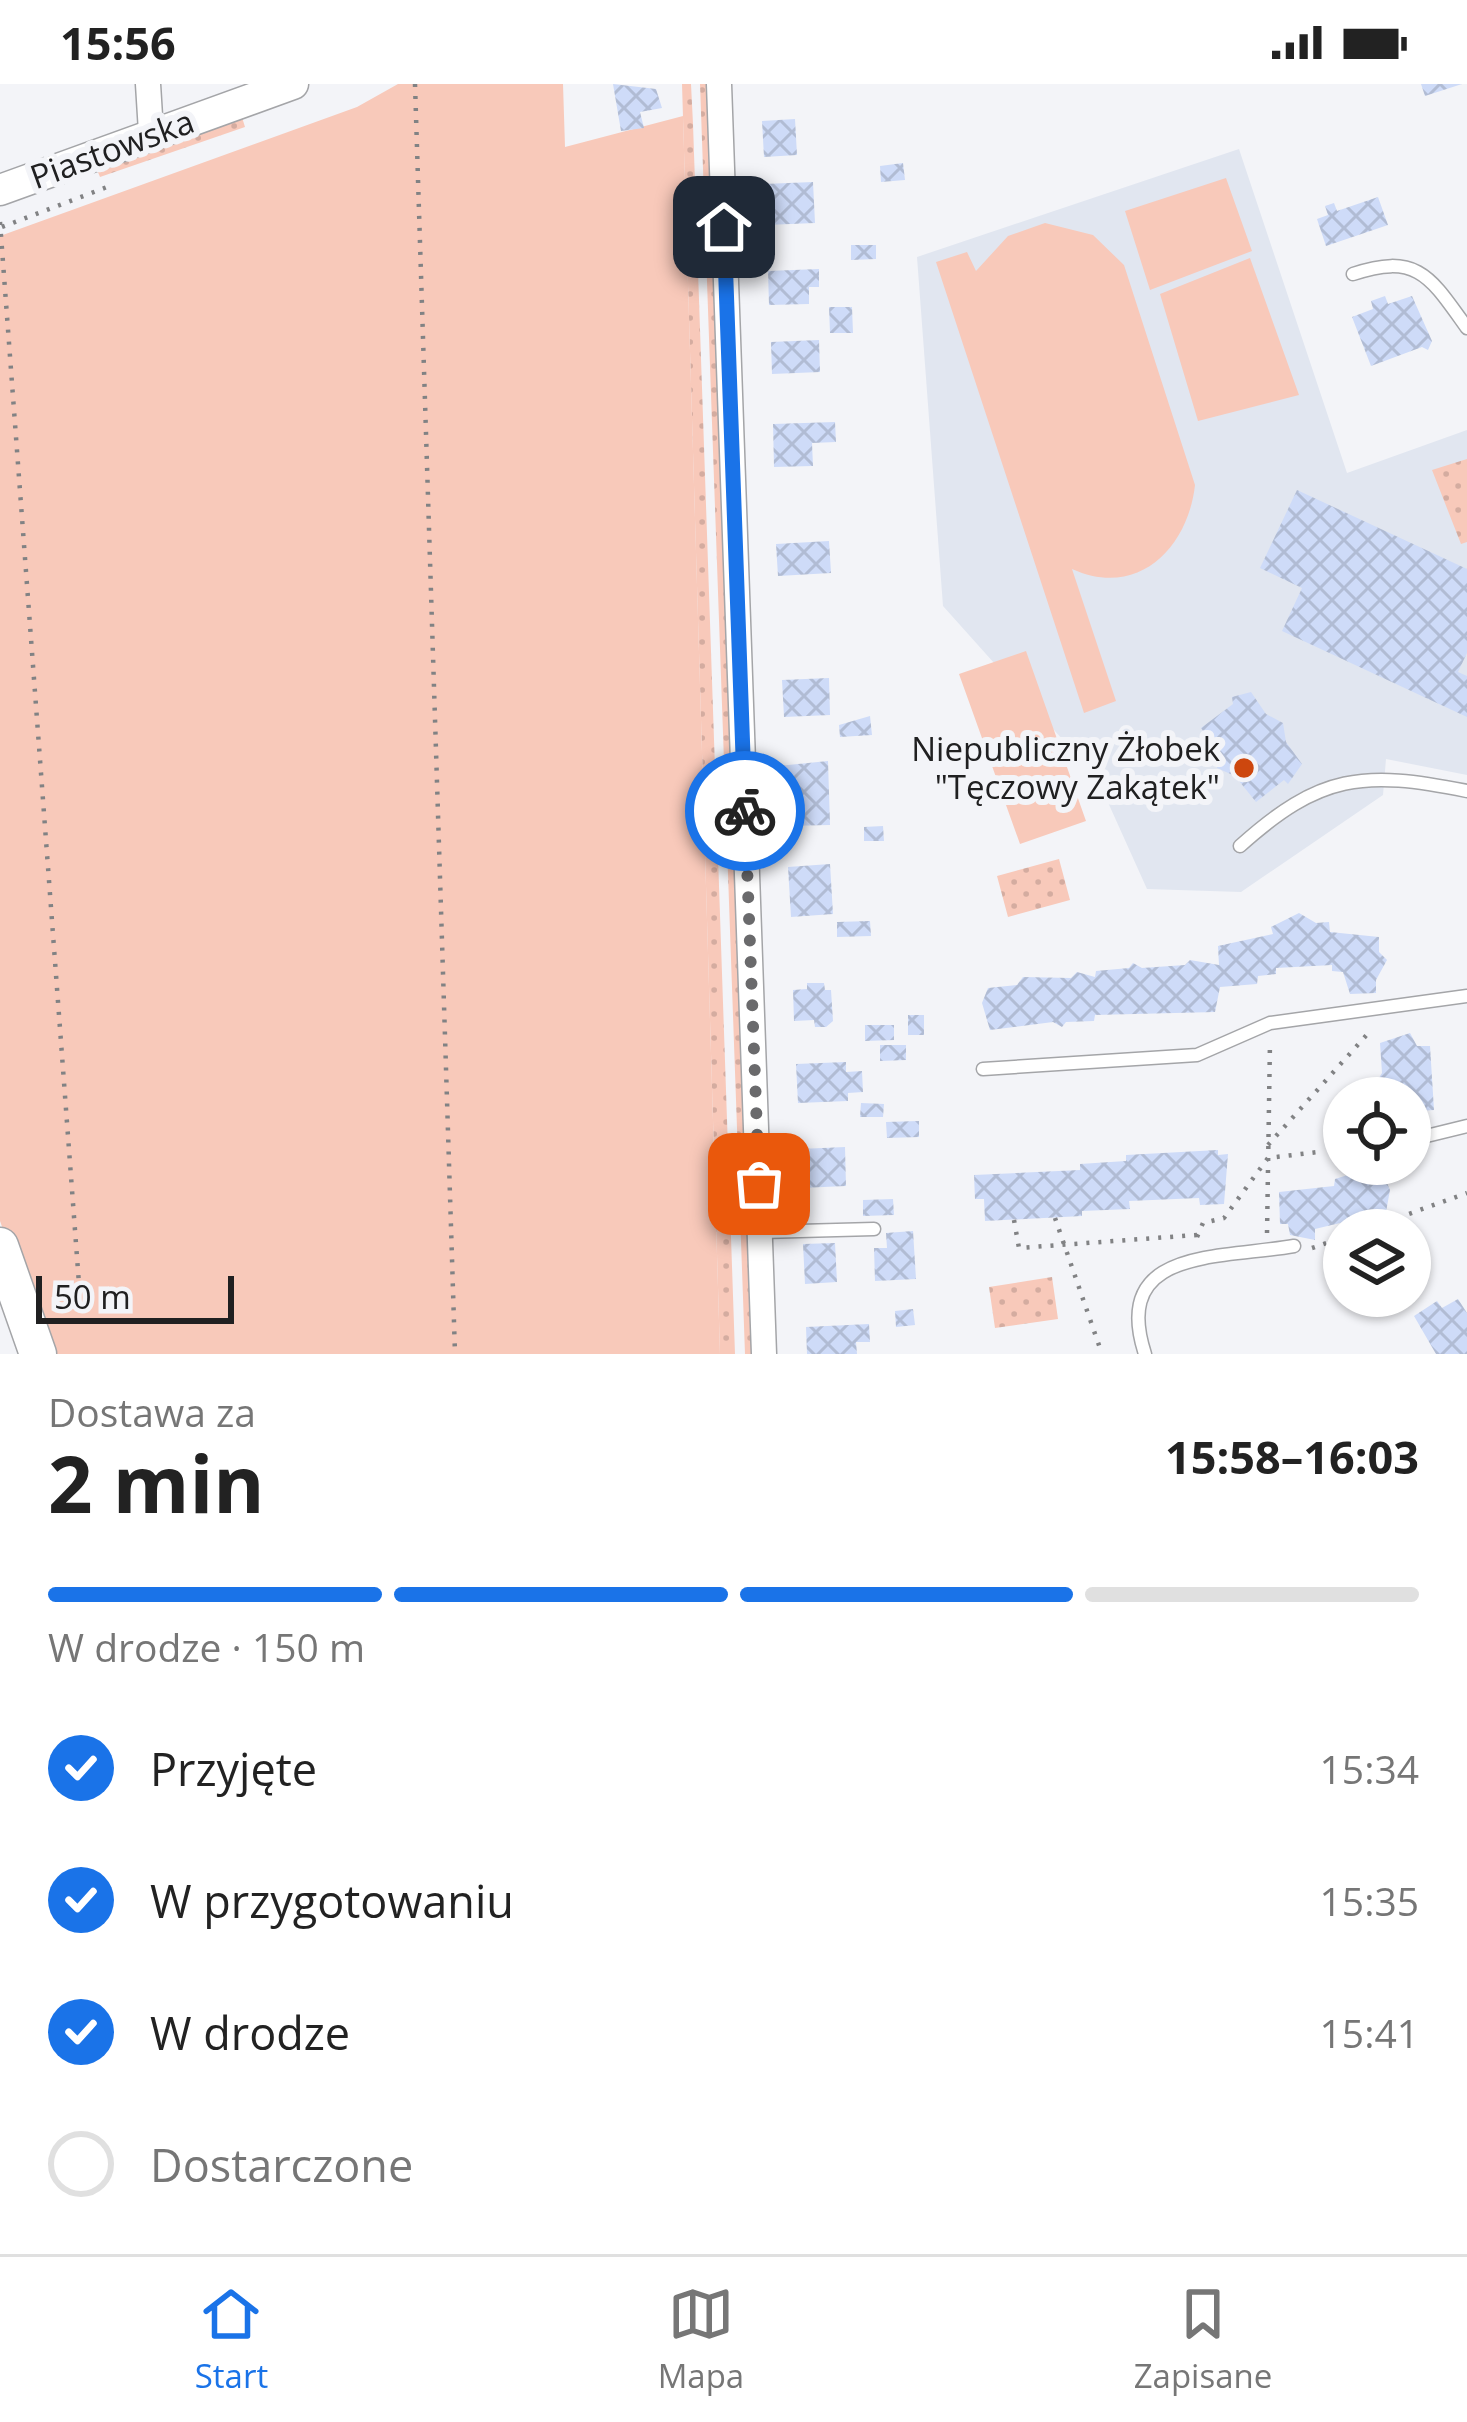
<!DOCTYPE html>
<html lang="pl">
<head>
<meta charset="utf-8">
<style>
	:root { --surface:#fff; --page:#f2f2f2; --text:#222; --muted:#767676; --line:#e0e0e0; --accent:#1a73e8 }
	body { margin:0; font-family:"Open Sans",sans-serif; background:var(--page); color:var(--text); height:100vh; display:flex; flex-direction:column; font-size:45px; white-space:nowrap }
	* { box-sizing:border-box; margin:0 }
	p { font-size:39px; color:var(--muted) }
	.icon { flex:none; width:66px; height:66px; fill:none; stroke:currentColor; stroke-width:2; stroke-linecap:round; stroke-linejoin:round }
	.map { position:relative; height:1270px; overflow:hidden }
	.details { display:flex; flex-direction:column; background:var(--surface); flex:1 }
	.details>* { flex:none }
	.controls { position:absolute; left:1323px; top:993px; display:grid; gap:24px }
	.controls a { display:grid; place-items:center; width:108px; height:108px; border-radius:50%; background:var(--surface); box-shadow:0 3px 9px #0004; font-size:60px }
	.scale { position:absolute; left:36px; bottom:30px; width:198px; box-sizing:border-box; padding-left:12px; border:6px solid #202021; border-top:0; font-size:33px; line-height:42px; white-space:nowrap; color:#202021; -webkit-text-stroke:9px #f3f4f8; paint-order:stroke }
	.pin { position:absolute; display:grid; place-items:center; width:102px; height:102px; color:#fff; margin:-51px; border-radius:24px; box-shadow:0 6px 18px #0006 }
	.courier { position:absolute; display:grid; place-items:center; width:120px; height:120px; margin:-60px; border:9px solid #1a73e8; border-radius:50%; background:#fff; color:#222; box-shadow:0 3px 15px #0007 }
	.headline em { font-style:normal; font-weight:700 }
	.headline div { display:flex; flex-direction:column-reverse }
	.headline { display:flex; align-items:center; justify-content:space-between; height:204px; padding:0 48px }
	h1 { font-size:78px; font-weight:700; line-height:90px }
	.bar { display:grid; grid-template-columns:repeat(4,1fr); gap:18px 12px; align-content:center; height:144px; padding:0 48px }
	.bar i { height:15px; border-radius:9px; background:var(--line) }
	.bar .on { background:var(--accent) }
	.bar p { grid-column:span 4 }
	ol { padding:0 48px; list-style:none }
	li { display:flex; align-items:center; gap:36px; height:132px }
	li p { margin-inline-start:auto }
	li .icon { padding:12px; border-radius:50%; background:var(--accent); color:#fff; stroke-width:4 }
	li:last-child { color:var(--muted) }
	li i { width:66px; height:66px; border:6px solid var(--line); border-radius:50% }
	.status { display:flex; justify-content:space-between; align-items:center; height:84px; padding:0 60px; background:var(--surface); direction:ltr }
	.status svg { height:33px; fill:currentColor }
	.tab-bar { display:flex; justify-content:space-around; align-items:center; height:168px; border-top:3px solid var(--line); background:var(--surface); font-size:33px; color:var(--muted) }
	.tab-bar a { display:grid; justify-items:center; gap:6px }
	.tab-bar .on { color:var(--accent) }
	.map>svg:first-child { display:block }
</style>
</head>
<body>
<div class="status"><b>15:56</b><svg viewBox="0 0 49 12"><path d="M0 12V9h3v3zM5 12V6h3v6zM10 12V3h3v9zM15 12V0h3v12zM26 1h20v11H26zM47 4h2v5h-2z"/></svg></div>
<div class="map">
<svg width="1467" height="1270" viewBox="0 0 1467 1270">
	<defs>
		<pattern id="grass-dots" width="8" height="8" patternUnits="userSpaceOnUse" patternTransform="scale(3)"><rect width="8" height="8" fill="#f8c9ba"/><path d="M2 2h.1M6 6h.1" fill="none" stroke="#d4aca0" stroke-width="1.8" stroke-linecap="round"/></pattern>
		<pattern id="building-cross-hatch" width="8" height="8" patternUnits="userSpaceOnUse" patternTransform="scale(3)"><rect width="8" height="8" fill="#cedbf8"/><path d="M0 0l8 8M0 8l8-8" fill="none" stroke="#b1bcd4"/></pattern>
	</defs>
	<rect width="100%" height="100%" fill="#f3f4f8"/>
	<path fill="#e1e6f0" d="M 1239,65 L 1347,389 L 1467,346 L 1467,691 L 1386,675 L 1383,711 L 1241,808 L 1147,805 L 1097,694 L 943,522 L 917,173 Z"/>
	<path fill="url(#grass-dots)" d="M 682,0 L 691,0 L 693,40 L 735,1270 L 720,1270 Z
		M 700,0 L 710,0 L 755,1270 L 745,1270 Z
		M 241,30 L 245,43 L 100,93 L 95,81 Z
		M 1467,375 L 1467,458 L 1461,460 L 1432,386 Z
		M 1059,775 L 1070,816 L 1008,833 L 997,792 Z
		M 1052,1193 L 1058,1235 L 995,1244 L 989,1203 Z"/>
	<path fill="#f8c9ba" d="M 398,0 L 563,0 L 565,63 L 683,32 L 720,1270 L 47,1270 L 0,1137 L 0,152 L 357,23 Z
		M 1226,94 L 1252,167 L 1150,206 L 1125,127 Z
		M 1045,139 L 1093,151 L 1124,181 L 1195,401 C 1188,464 1138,515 1072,485 L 1116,617 L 1084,629 L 936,178 L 967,168 L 976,187 L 1008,152 Z
		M 1250,174 L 1299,311 L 1198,337 L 1160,210 Z
		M 1026,567 L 1086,737 L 1020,760 L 959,590 Z"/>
	<path fill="url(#building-cross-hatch)" d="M 613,0 L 656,5 L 662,24 L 640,28 L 644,44 L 621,47 Z
		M 1421,0 L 1462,0 L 1425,12 Z
		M 795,35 L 797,71 L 764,73 L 762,37 Z
		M 903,79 L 905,96 L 881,98 L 880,82 Z
		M 813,98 L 815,139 L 766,141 L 764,100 Z
		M 1378,113 L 1388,141 L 1326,162 L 1317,135 L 1328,131 L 1325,122 L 1334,119 L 1337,127 Z
		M 851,161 L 876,161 L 876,175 L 851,176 Z
		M 819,185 L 819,203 L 809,203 L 809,220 L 769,221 L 768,187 Z
		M 1385,212 L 1388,220 L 1412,212 L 1432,257 L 1428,266 L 1422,263 L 1371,282 L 1352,233 L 1373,225 L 1371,217 Z
		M 829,223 L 852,223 L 853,249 L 830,249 Z
		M 819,256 L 820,288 L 772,290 L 771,258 Z
		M 835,338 L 836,358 L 812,359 L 813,382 L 774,383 L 773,340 Z
		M 1297,406 L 1467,485 L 1467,569 L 1458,588 L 1467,592 L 1467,633 L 1282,547 L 1302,504 L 1260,484 Z
		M 829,457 L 831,489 L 778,492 L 776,460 Z
		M 829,594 L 830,631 L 784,633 L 782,596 Z
		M 1251,608 L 1266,630 L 1283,639 L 1286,658 L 1302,680 L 1288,700 L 1284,696 L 1256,718 L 1235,692 L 1217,684 L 1217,666 L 1201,644 L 1233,620 L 1232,613 Z
		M 870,632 L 872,651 L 840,653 L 839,641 Z
		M 943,660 L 944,672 L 913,674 L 912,662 Z
		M 828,677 L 830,741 L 786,742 L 785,696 L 778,696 L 778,682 Z
		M 883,742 L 884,757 L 864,757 L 864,743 Z
		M 830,780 L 833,830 L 791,833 L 788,783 Z
		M 1299,829 L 1316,839 L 1329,838 L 1330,848 L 1379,853 L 1379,868 L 1387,876 L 1376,896 L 1376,909 L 1350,910 L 1343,888 L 1332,887 L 1332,881 L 1276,884 L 1276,890 L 1258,892 L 1257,900 L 1220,903 L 1215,928 L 1095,931 L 1094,937 L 1066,938 L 1062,943 L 1053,938 L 990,946 L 982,919 L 988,904 L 1017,901 L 1023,893 L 1071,894 L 1077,888 L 1095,893 L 1096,887 L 1129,884 L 1133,879 L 1142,884 L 1185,881 L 1190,876 L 1219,881 L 1218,862 L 1273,850 L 1271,843 Z
		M 870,837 L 871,852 L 837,853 L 837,838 Z
		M 807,899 L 824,899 L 825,906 L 831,906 L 833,937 L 826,943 L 815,943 L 814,936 L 794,937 L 793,906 L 807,905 Z
		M 908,931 L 924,931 L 924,951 L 908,951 Z
		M 865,941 L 894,941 L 894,956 L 865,957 Z
		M 1410,949 L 1417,962 L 1430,962 L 1434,1026 L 1420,1027 L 1421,1033 L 1410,1040 L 1410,1014 L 1383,1014 L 1376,999 L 1382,989 L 1380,959 Z
		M 880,961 L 906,961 L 906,976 L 880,977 Z
		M 846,978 L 846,988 L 862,987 L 863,1008 L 848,1009 L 848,1017 L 798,1019 L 796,980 Z
		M 861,1019 L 884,1020 L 883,1033 L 860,1033 Z
		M 919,1037 L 919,1053 L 887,1054 L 886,1038 Z
		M 845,1063 L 846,1102 L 801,1104 L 800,1065 Z
		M 1218,1066 L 1218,1071 L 1228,1070 L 1224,1120 L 1200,1121 L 1199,1114 L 1129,1117 L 1130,1125 L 1082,1127 L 1082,1132 L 985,1137 L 984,1115 L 975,1115 L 974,1091 L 1080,1086 L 1080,1080 L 1126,1077 L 1126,1071 Z
		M 1350,1080 L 1379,1080 L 1390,1106 L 1386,1128 L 1315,1145 L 1315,1156 L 1290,1151 L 1288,1140 L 1280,1140 L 1279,1108 L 1334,1102 L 1335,1095 L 1351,1090 Z
		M 893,1115 L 894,1131 L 863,1132 L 863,1116 Z
		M 913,1147 L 916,1195 L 875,1197 L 874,1164 L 887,1164 L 886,1149 Z
		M 835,1159 L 837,1198 L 805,1200 L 803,1160 Z
		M 1458,1215 L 1467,1229 L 1467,1270 L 1436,1270 L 1414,1232 L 1437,1217 L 1442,1224 Z
		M 913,1225 L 915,1241 L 896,1243 L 895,1227 Z
		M 869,1240 L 870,1258 L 856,1258 L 857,1270 L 807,1270 L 806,1243 Z"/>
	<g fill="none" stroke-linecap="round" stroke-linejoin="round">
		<defs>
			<path id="service" d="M 1353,190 C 1418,168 1431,194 1467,244
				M 1240,762 C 1320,690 1363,686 1467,707
				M 983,985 L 1197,971 L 1270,939 L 1467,912
				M 1410,1056 L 1467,1042
				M 1337,1065 L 1344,1064
				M 761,1148 L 874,1145
				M 1145,1270 C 1110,1163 1221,1175 1294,1162"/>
			<path id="minor" d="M 148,0 L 151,48
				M 719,0 L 764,1270"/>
			<path id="tertiary" d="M 0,106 L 293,0"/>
			<path id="secondary" d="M 0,1162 L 38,1270"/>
		</defs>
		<use href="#service" stroke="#a4a5a8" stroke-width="15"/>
		<use href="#minor" stroke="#a4a5a8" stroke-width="27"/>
		<use href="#tertiary" stroke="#a4a5a8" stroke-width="33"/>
		<use href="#secondary" stroke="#a4a5a8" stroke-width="39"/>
		<path stroke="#818284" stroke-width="4.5" stroke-dasharray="3 9" stroke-linecap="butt" d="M 415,0 L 455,1270
			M 0,138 L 79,1200
			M 2,143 L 107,103 L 106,96
			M 1268,1061 L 1372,945
			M 1055,1134 L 1102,1270
			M 1014,1136 L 1019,1164 L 1197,1151
			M 1364,1146 L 1467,1109
			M 1267,1149 L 1270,957
			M 1197,1153 L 1203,1139 L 1224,1134 L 1268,1074 L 1318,1068
			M 1312,1164 L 1344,1153"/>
		<use href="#service" stroke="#fff" stroke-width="12"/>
		<use href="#minor" stroke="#fff" stroke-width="24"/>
		<use href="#tertiary" stroke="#fff" stroke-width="30"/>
		<use href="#secondary" stroke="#fff" stroke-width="36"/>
	</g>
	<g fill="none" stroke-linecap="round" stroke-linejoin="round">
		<path stroke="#6a6a6c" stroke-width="12" stroke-dasharray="0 21.6" d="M 745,727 L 759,1100"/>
		<path stroke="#1a73e8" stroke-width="15" d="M 724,143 L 745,727"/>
	</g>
	<circle fill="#cd470e" stroke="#f3f4f8" stroke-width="4.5" cx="1244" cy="684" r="12"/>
	<g text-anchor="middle" stroke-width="12" stroke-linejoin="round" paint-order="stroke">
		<g font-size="33" fill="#202021" stroke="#f3f4f8">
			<text transform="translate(112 65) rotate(-20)" y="12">Piastowska</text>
		</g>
		<g font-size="33" fill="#202021" stroke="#f3f4f8" text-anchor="end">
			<text x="1220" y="677">Niepubliczny Żłobek<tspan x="1220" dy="38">"Tęczowy Zakątek"</tspan></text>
		</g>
	</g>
</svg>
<div class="controls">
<a><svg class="icon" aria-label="locate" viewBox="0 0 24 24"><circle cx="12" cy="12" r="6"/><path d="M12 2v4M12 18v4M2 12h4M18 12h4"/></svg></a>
<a><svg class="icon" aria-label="layers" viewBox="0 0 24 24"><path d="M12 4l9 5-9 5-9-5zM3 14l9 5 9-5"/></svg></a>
</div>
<div class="scale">50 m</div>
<div class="pin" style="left:759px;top:1100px;background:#ea580c"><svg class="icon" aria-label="bag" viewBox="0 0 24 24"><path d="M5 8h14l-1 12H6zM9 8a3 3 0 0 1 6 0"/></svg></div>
<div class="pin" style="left:724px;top:143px;background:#1f2937"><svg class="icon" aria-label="home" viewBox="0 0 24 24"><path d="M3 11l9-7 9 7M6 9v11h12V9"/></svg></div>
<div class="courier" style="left:745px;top:727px"><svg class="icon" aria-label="bike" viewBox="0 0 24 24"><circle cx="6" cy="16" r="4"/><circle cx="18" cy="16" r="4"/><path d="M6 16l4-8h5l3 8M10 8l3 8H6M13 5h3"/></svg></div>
</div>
<section class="details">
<div class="headline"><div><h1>2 min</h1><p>Dostawa za</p></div><em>15:58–16:03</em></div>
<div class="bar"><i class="on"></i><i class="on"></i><i class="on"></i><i></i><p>W drodze · 150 m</p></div>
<ol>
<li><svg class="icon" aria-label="check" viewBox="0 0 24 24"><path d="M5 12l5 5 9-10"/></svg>Przyjęte<p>15:34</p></li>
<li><svg class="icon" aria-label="check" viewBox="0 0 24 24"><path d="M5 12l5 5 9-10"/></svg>W przygotowaniu<p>15:35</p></li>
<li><svg class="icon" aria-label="check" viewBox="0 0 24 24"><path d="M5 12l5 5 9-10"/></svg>W drodze<p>15:41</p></li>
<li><i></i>Dostarczone</li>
</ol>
</section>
<nav class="tab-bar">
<a class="on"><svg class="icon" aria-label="home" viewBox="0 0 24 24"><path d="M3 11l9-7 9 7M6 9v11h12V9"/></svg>Start</a>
<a><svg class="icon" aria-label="map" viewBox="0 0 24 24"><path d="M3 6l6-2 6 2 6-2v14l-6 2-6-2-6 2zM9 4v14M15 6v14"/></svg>Mapa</a>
<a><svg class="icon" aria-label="saved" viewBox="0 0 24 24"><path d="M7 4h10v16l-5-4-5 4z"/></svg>Zapisane</a>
</nav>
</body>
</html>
